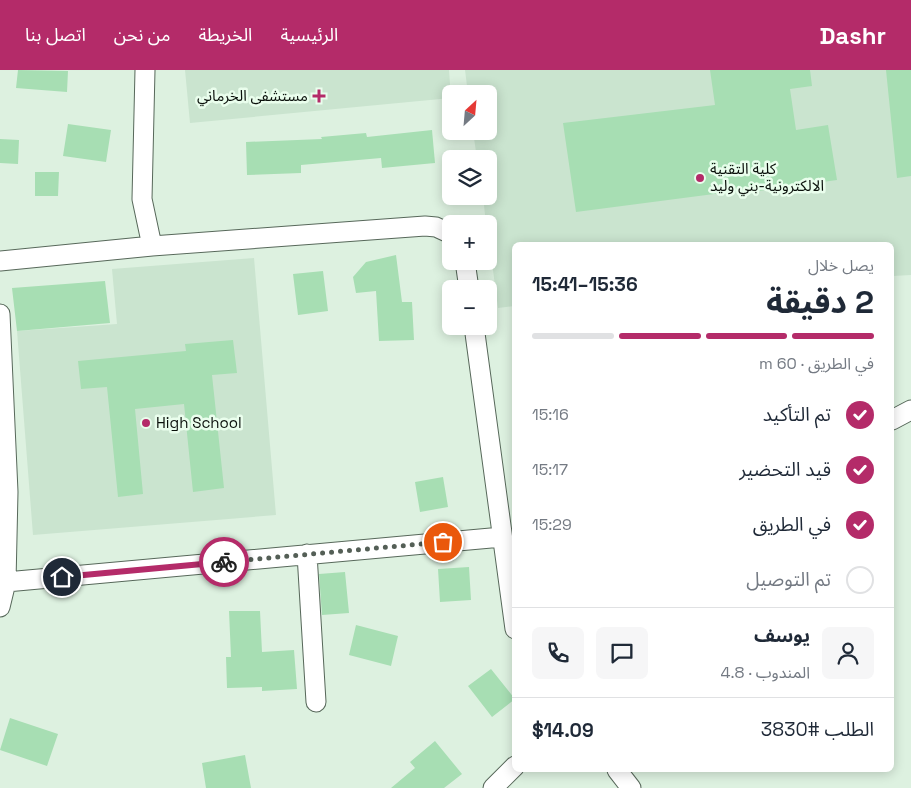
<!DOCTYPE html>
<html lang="ar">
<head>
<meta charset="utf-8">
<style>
	:root { --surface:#fff; --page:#f6f6f7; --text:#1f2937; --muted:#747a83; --line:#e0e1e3; --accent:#b42b69 }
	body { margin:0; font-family:"Space Grotesk","Noto Sans Arabic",sans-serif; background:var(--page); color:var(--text); direction:rtl; height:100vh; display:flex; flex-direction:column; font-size:19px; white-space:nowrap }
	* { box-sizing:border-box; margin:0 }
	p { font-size:16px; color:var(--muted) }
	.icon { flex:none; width:28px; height:28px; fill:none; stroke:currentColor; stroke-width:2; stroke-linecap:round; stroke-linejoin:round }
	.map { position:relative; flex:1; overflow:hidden; direction:ltr }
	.side { position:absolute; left:512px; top:172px; width:382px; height:530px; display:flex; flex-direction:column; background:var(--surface); border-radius:8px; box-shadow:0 2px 12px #0003; direction:rtl }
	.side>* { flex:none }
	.needle { width:32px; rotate:26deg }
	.tools { position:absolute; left:442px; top:15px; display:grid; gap:10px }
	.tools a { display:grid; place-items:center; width:55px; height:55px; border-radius:8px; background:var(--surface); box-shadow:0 2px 12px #0003; font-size:25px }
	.pin { position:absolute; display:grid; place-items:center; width:42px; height:42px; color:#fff; margin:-21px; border:2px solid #fff; border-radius:50%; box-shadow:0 1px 5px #0007 }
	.courier { position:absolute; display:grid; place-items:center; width:50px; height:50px; margin:-25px; border:4px solid #b42b69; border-radius:50%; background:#fff; color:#222; box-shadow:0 1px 6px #0007 }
	.overview em { font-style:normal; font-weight:700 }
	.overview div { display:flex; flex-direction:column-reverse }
	.overview { display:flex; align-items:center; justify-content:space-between; height:85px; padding:0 20px }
	h1 { font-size:32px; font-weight:700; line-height:38px }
	.bar { display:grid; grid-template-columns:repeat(4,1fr); gap:8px 5px; align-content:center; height:60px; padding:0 20px }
	.bar i { height:6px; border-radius:4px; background:var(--line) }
	.bar .on { background:var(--accent) }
	.bar p { grid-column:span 4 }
	.line { display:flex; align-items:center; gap:12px; padding:0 20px; border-top:1px solid var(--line) }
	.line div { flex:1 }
	.round { display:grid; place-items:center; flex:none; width:52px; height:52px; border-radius:8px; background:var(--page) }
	ol { padding:0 20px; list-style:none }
	li { display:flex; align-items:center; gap:15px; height:55px }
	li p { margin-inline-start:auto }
	li .icon { padding:5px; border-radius:50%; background:var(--accent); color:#fff; stroke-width:4 }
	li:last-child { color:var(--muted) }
	li i { width:28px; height:28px; border:2px solid var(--line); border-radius:50% }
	header { display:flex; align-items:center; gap:30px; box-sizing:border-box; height:70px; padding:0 25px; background:var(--accent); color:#fff }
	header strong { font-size:24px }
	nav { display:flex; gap:28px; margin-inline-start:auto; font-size:18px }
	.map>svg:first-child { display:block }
</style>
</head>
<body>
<header>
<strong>Dashr</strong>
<nav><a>الرئيسية</a><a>الخريطة</a><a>من نحن</a><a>اتصل بنا</a></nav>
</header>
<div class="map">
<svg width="911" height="718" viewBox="0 0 911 718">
	<rect width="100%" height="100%" fill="#ddf1e0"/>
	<path fill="#cae4cf" d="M 185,0 L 449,0 L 451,28 L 190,53 Z
		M 465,0 L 911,0 L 911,205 L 893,206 L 892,175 L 515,175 L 515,236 L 498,238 L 489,170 L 489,154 L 486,154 L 483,126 L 489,126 L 489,89 L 477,89 L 473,61 L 489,61 L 489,24 L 468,24 Z
		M 254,188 L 276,445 L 33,465 L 17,261 L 117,254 L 112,199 Z"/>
	<path fill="#a7deb3" d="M 18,0 L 68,1 L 67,22 L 16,18 Z
		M 710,0 L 810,0 L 812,16 L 790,19 L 796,60 L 828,55 L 837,110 L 738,124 L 737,121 L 576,142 L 563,53 L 715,35 Z
		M 886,0 L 911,0 L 911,106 L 897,108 Z
		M 68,54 L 111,60 L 106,92 L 63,86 Z
		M 432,60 L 435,93 L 382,98 L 381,88 L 301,95 L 301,103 L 247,105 L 246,72 L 322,69 L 321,67 L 366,63 L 367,67 Z
		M 0,69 L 19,70 L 18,94 L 0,93 Z
		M 35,102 L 59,102 L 58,126 L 35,126 Z
		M 396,185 L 402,232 L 412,232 L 414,270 L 379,271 L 376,221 L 356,223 L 353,207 L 366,192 Z
		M 323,201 L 328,241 L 298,245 L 293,204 Z
		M 105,211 L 110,253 L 17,261 L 12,218 Z
		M 233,270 L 237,303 L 212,305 L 224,418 L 193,422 L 184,334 L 135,339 L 143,424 L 118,427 L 107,317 L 81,319 L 78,291 L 186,281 L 185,274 Z
		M 443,407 L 448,437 L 420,442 L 415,412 Z
		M 469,497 L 471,530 L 440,532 L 438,499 Z
		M 345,502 L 349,543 L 322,545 L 319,504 Z
		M 229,541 L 260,541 L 262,582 L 294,580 L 297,619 L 262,621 L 262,617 L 227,618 L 226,587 L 231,587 Z
		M 356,555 L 398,566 L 391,596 L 349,585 Z
		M 491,599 L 515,629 L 492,647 L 468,616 Z
		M 10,648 L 58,664 L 47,696 L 0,680 Z
		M 435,671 L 462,704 L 444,718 L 391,718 L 415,698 L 410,692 Z
		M 245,685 L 251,718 L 206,718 L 202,693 Z"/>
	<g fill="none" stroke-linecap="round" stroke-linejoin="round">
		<defs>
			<path id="minor" d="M 145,0 L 142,129 L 152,176
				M 0,191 L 152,176 L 425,156 L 436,157 L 451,164
				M 465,191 L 469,219
				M 0,244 L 8,422 L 6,512 L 0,537
				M 474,256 L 515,559
				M 892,350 L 911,340
				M 307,484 L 316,632
				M 6,512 L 502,467
				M 617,700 L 631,718
				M 493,718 L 515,696"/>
		</defs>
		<use href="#minor" stroke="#57685a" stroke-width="21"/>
		<use href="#minor" stroke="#fff" stroke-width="19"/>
	</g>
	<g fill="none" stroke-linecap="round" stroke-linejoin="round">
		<path stroke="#545f56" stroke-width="5" stroke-dasharray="0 9" d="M 224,492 L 443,472"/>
		<path stroke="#b42b69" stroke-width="6" d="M 62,507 L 224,492"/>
	</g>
	<g fill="#b42b69" stroke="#eafeed" stroke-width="2">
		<path d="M316.5 18.5h5v5h5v5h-5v5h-5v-5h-5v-5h5z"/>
		<circle cx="700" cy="108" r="5"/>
		<circle cx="146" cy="353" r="5"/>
	</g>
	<g text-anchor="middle" stroke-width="5" stroke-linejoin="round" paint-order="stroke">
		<g font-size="15" fill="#0a100b" stroke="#eafeed" text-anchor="start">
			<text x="308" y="31" text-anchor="end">مستشفى الخرماني</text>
			<text x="710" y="104">كلية التقنية<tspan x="710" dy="17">الالكترونية-بني وليد</tspan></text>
			<text x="156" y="358">High School</text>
		</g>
	</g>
</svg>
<div class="tools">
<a><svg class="needle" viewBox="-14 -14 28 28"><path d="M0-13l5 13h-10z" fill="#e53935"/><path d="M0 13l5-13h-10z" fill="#747a83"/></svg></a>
<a><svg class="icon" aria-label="layers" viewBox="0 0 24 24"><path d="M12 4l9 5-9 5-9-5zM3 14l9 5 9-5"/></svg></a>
<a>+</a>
<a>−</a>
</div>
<div class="pin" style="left:443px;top:472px;background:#ea580c"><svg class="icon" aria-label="bag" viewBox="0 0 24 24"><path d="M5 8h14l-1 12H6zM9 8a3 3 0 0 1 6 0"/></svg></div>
<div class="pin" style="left:62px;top:507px;background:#1f2937"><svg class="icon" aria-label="home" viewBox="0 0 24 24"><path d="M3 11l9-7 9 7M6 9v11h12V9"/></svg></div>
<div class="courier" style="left:224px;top:492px"><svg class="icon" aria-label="bike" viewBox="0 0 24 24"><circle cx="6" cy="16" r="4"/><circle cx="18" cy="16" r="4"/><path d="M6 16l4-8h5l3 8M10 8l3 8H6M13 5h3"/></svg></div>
<section class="side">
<div class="overview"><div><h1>2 دقيقة</h1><p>يصل خلال</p></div><em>15:36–15:41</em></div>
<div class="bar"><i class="on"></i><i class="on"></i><i class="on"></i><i></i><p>في الطريق · 60 m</p></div>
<ol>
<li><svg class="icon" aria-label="check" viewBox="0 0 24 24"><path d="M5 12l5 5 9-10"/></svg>تم التأكيد<p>15:16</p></li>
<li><svg class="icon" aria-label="check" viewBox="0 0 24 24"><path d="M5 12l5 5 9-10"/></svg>قيد التحضير<p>15:17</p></li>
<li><svg class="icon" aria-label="check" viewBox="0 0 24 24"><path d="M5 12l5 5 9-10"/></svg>في الطريق<p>15:29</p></li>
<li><i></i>تم التوصيل</li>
</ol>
<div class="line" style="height:90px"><a class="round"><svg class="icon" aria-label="person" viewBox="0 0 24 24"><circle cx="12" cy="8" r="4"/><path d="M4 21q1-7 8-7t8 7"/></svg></a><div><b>يوسف</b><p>المندوب · 4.8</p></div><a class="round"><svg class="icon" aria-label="chat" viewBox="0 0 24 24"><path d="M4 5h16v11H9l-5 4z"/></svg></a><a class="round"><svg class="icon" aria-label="phone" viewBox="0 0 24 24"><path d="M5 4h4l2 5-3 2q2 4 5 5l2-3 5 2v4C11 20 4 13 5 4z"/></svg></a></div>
<div class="line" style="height:65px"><div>الطلب #3830</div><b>$14.09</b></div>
</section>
</div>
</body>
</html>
